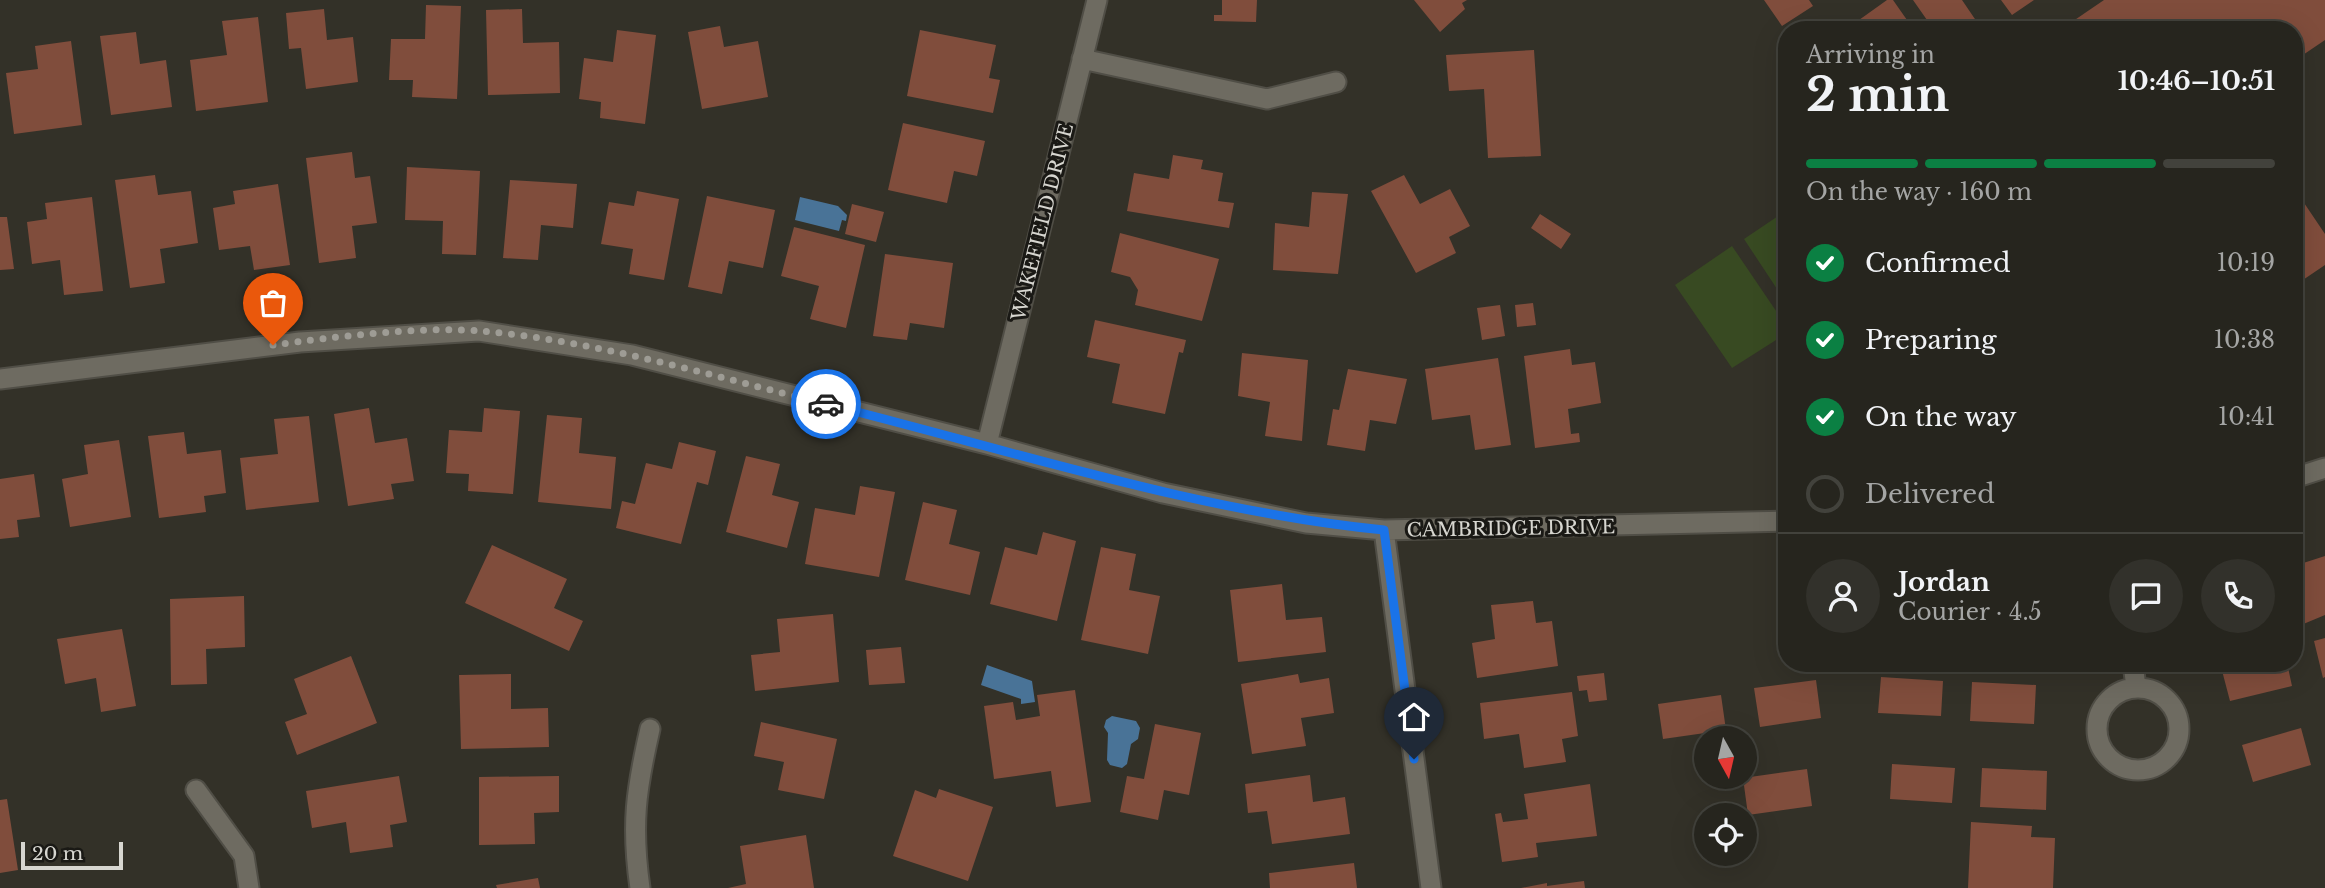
<!DOCTYPE html>
<html lang="en">
<head>
<meta charset="utf-8">
<style>
	:root { --surface:#26251e; --page:#32312b; --text:#f1f3f6; --muted:#a4a5a4; --line:#42423c; --accent:#0b8043 }
	body { margin:0; font-family:"Libre Baskerville",serif; background:var(--page); color:var(--text); height:100vh; display:flex; flex-direction:column; font-size:26px; white-space:nowrap }
	* { box-sizing:border-box; margin:0 }
	p { font-size:23px; color:var(--muted) }
	.icon { flex:none; width:38px; height:38px; fill:none; stroke:currentColor; stroke-width:2; stroke-linecap:round; stroke-linejoin:round }
	.map { position:relative; flex:1; overflow:hidden }
	.details { position:absolute; left:1778px; top:21px; width:525px; height:651px; display:flex; flex-direction:column; background:var(--surface); border-radius:28px; box-shadow:0 7px 28px #0002,0 0 0 2px var(--line) }
	.details>* { flex:none }
	.needle { width:46px; rotate:172deg }
	.fabs { position:absolute; left:1694px; top:726px; display:grid; gap:14px }
	.fabs a { display:grid; place-items:center; width:63px; height:63px; border-radius:50%; background:var(--surface); box-shadow:0 7px 28px #0002,0 0 0 2px var(--line); font-size:35px }
	.scale { position:absolute; left:21px; bottom:18px; width:102px; box-sizing:border-box; padding-left:7px; border:4px solid #d7d6d0; border-top:0; font-size:19px; line-height:24px; white-space:nowrap; color:#d7d6d0; -webkit-text-stroke:5px #1a1915; paint-order:stroke }
	.pin { position:absolute; display:grid; place-items:center; width:60px; height:60px; color:#fff; margin:-72px -30px; border-radius:50% 50% 50% 0; rotate:-45deg; box-shadow:0 0 7px #0007 }
	.pin .icon { rotate:45deg }
	.courier { position:absolute; display:grid; place-items:center; width:70px; height:70px; margin:-35px; border:5px solid #1a73e8; border-radius:50%; background:#fff; color:#222; box-shadow:0 2px 9px #0007 }
	.overview em { font-style:normal; font-weight:800 }
	.overview div { display:flex; flex-direction:column-reverse }
	.overview { display:flex; align-items:center; justify-content:space-between; height:119px; padding:0 28px }
	h1 { font-size:46px; font-weight:800; line-height:52px }
	.bar { display:grid; grid-template-columns:repeat(4,1fr); gap:10px 7px; align-content:center; height:84px; padding:0 28px }
	.bar i { height:9px; border-radius:5px; background:var(--line) }
	.bar .on { background:var(--accent) }
	.bar p { grid-column:span 4 }
	.line { display:flex; align-items:center; gap:18px; padding:0 28px; border-top:2px solid var(--line) }
	.line div { flex:1 }
	.round { display:grid; place-items:center; flex:none; width:74px; height:74px; border-radius:37px; background:var(--page) }
	ol { padding:0 28px; list-style:none }
	li { display:flex; align-items:center; gap:21px; height:77px }
	li p { margin-inline-start:auto }
	li .icon { padding:7px; border-radius:50%; background:var(--accent); color:#fff; stroke-width:4 }
	li:last-child { color:var(--muted) }
	li i { width:38px; height:38px; border:4px solid var(--line); border-radius:50% }
	.map>svg:first-child { display:block }
</style>
</head>
<body>
<div class="map">
<svg width="2325" height="888" viewBox="0 0 2325 888">
	<rect width="100%" height="100%" fill="#333128"/>
	<path fill="#384a22" d="M 1787,210 L 1787,304 L 1744,239 Z
		M 1732,246 L 1787,327 L 1787,333 L 1732,368 L 1675,285 Z"/>
	<path fill="#497397" d="M 800,197 L 838,206 L 847,215 L 846,221 L 842,220 L 839,231 L 795,220 Z
		M 987,665 L 1032,681 L 1035,702 L 1021,704 L 1021,699 L 981,685 Z
		M 1112,716 L 1136,721 L 1140,728 L 1138,739 L 1131,744 L 1127,764 L 1122,768 L 1110,765 L 1107,760 L 1108,733 L 1104,727 L 1106,720 Z"/>
	<path fill="#804d3c" d="M 1222,0 L 1257,0 L 1256,22 L 1214,21 L 1214,15 L 1222,15 Z
		M 1414,0 L 1467,0 L 1462,3 L 1465,9 L 1440,32 Z
		M 1764,0 L 1809,0 L 1813,6 L 1782,26 Z
		M 1887,0 L 1893,0 L 1914,30 L 1865,30 L 1859,20 Z
		M 1913,0 L 1962,0 L 1977,22 L 1965,30 L 1934,30 Z
		M 2001,0 L 2034,0 L 2012,15 Z
		M 2104,0 L 2325,0 L 2325,40 L 2294,61 L 2294,30 L 2060,30 Z
		M 426,5 L 461,6 L 457,99 L 412,97 L 413,80 L 389,80 L 391,39 L 425,39 Z
		M 324,9 L 327,40 L 353,37 L 358,82 L 306,89 L 301,48 L 289,49 L 286,13 Z
		M 522,9 L 523,43 L 559,42 L 560,93 L 488,95 L 486,10 Z
		M 258,17 L 268,102 L 196,111 L 190,60 L 227,55 L 222,21 Z
		M 720,26 L 724,47 L 758,41 L 768,97 L 702,109 L 688,32 Z
		M 617,30 L 656,35 L 645,124 L 600,118 L 601,102 L 579,99 L 584,58 L 613,62 Z
		M 920,30 L 996,45 L 989,78 L 1000,80 L 993,113 L 907,96 Z
		M 136,32 L 140,64 L 166,60 L 172,107 L 111,115 L 100,36 Z
		M 71,41 L 82,125 L 14,134 L 6,73 L 38,69 L 35,46 Z
		M 1534,50 L 1541,156 L 1488,158 L 1484,89 L 1449,91 L 1446,55 Z
		M 903,123 L 985,141 L 977,176 L 954,171 L 947,203 L 888,190 Z
		M 352,152 L 355,178 L 370,176 L 377,223 L 352,226 L 356,258 L 319,263 L 306,158 Z
		M 1173,155 L 1203,160 L 1201,169 L 1223,173 L 1218,201 L 1234,203 L 1229,228 L 1127,211 L 1134,173 L 1169,179 Z
		M 407,167 L 480,171 L 476,255 L 442,254 L 443,221 L 405,220 Z
		M 155,175 L 158,195 L 191,191 L 198,243 L 160,249 L 165,283 L 130,288 L 115,180 Z
		M 1404,175 L 1420,204 L 1450,189 L 1470,226 L 1449,237 L 1456,253 L 1416,273 L 1371,191 Z
		M 510,180 L 577,184 L 573,228 L 541,225 L 538,260 L 503,258 Z
		M 278,184 L 290,265 L 254,270 L 250,246 L 219,250 L 213,208 L 235,204 L 233,191 Z
		M 2294,188 L 2325,234 L 2325,265 L 2294,286 Z
		M 637,191 L 679,199 L 664,280 L 629,274 L 633,249 L 601,244 L 609,202 L 634,206 Z
		M 1312,192 L 1348,194 L 1338,274 L 1273,270 L 1275,223 L 1309,227 Z
		M 707,196 L 775,210 L 763,268 L 729,261 L 722,294 L 688,287 Z
		M 92,197 L 103,291 L 64,295 L 60,260 L 32,264 L 27,222 L 47,219 L 45,203 Z
		M 852,204 L 884,212 L 876,242 L 845,234 Z
		M 1540,214 L 1571,234 L 1561,249 L 1531,228 Z
		M 0,217 L 7,217 L 14,269 L 0,270 Z
		M 794,227 L 865,245 L 846,328 L 810,319 L 819,286 L 781,276 Z
		M 1120,233 L 1219,259 L 1202,321 L 1135,305 L 1138,290 L 1130,277 L 1111,272 Z
		M 885,254 L 953,263 L 944,328 L 910,323 L 907,340 L 873,336 Z
		M 1533,303 L 1536,325 L 1517,327 L 1515,305 Z
		M 1500,305 L 1505,336 L 1482,340 L 1477,308 Z
		M 1095,320 L 1186,340 L 1183,353 L 1179,352 L 1165,414 L 1112,403 L 1120,364 L 1087,357 Z
		M 1570,349 L 1572,365 L 1595,362 L 1601,403 L 1568,409 L 1571,434 L 1579,433 L 1580,442 L 1535,448 L 1524,356 Z
		M 1242,353 L 1308,360 L 1302,441 L 1265,436 L 1270,402 L 1238,396 Z
		M 1498,358 L 1511,445 L 1475,450 L 1470,415 L 1432,420 L 1425,369 Z
		M 1348,369 L 1407,379 L 1396,424 L 1370,420 L 1365,451 L 1327,445 L 1333,409 L 1339,410 Z
		M 369,408 L 375,443 L 407,438 L 414,481 L 391,484 L 394,499 L 348,506 L 334,414 Z
		M 484,408 L 520,411 L 513,494 L 468,491 L 469,474 L 446,473 L 449,430 L 482,432 Z
		M 547,415 L 582,418 L 579,453 L 616,457 L 611,509 L 538,502 Z
		M 309,416 L 319,502 L 246,510 L 240,458 L 278,454 L 274,419 Z
		M 184,432 L 187,454 L 221,450 L 226,493 L 204,496 L 206,512 L 159,518 L 148,436 Z
		M 119,440 L 131,517 L 70,527 L 62,479 L 88,474 L 84,445 Z
		M 679,442 L 716,451 L 708,485 L 697,482 L 681,544 L 616,528 L 622,501 L 635,504 L 646,463 L 672,469 Z
		M 746,456 L 780,464 L 772,495 L 799,502 L 787,548 L 726,532 Z
		M 34,474 L 40,517 L 17,520 L 19,537 L 0,539 L 0,479 Z
		M 860,486 L 895,492 L 879,577 L 805,564 L 815,508 L 855,515 Z
		M 923,502 L 957,510 L 949,544 L 980,552 L 970,595 L 905,580 Z
		M 1043,532 L 1076,541 L 1057,621 L 990,604 L 1005,547 L 1037,555 Z
		M 492,545 L 567,579 L 554,608 L 583,621 L 569,651 L 465,603 Z
		M 1101,547 L 1136,554 L 1129,590 L 1160,596 L 1148,654 L 1081,640 Z
		M 2325,556 L 2325,615 L 2301,625 L 2294,603 L 2294,566 Z
		M 1282,584 L 1286,620 L 1322,617 L 1326,652 L 1238,662 L 1230,590 Z
		M 244,596 L 245,647 L 206,649 L 207,684 L 171,685 L 170,599 Z
		M 1533,601 L 1536,623 L 1552,621 L 1558,666 L 1477,678 L 1472,643 L 1495,639 L 1491,605 Z
		M 833,614 L 839,682 L 755,691 L 751,655 L 780,652 L 777,619 Z
		M 122,629 L 136,706 L 101,712 L 96,678 L 65,684 L 57,639 Z
		M 2325,638 L 2325,677 L 2323,678 L 2314,641 Z
		M 901,647 L 905,683 L 869,685 L 866,650 Z
		M 351,656 L 377,723 L 297,755 L 285,722 L 307,714 L 294,679 Z
		M 1965,663 L 2025,663 L 2024,674 L 1964,671 Z
		M 2220,663 L 2287,663 L 2292,686 L 2230,701 Z
		M 1604,673 L 1607,700 L 1589,702 L 1587,690 L 1579,691 L 1577,676 Z
		M 511,674 L 511,709 L 548,708 L 549,747 L 461,749 L 459,675 Z
		M 1298,674 L 1300,683 L 1329,678 L 1334,713 L 1301,718 L 1306,746 L 1252,754 L 1241,684 Z
		M 1881,677 L 1943,681 L 1941,716 L 1878,713 Z
		M 1816,680 L 1821,718 L 1760,727 L 1754,688 Z
		M 1972,682 L 2036,685 L 2034,724 L 1970,721 Z
		M 1075,690 L 1091,802 L 1056,807 L 1051,771 L 994,779 L 984,706 L 1013,702 L 1016,720 L 1040,716 L 1037,695 Z
		M 1572,692 L 1578,736 L 1562,739 L 1566,762 L 1524,768 L 1519,734 L 1484,739 L 1480,703 Z
		M 1721,695 L 1726,730 L 1663,739 L 1658,704 Z
		M 761,722 L 837,739 L 824,799 L 778,790 L 784,762 L 754,756 Z
		M 1155,724 L 1201,733 L 1189,795 L 1164,790 L 1158,820 L 1120,812 L 1127,776 L 1144,779 Z
		M 2301,728 L 2311,765 L 2253,782 L 2242,745 Z
		M 1892,764 L 1955,768 L 1952,803 L 1890,799 Z
		M 1982,768 L 2047,771 L 2046,810 L 1980,807 Z
		M 1807,769 L 1812,806 L 1748,815 L 1743,778 Z
		M 1310,775 L 1313,802 L 1345,797 L 1350,834 L 1272,844 L 1267,811 L 1248,813 L 1245,784 Z
		M 399,776 L 407,822 L 390,825 L 393,847 L 350,853 L 346,822 L 312,828 L 306,791 Z
		M 559,776 L 559,812 L 534,813 L 535,844 L 479,845 L 479,777 Z
		M 1590,784 L 1597,836 L 1536,843 L 1538,857 L 1502,862 L 1495,814 L 1501,813 L 1503,822 L 1528,819 L 1524,794 Z
		M 939,789 L 993,807 L 968,881 L 893,856 L 915,790 L 936,798 Z
		M 7,799 L 18,870 L 0,873 L 0,800 Z
		M 1971,822 L 2032,826 L 2031,837 L 2055,838 L 2053,888 L 1968,888 Z
		M 806,835 L 814,888 L 728,888 L 746,884 L 740,846 Z
		M 1354,863 L 1357,888 L 1270,888 L 1269,873 Z
		M 538,878 L 540,888 L 497,888 L 496,885 Z
		M 1584,881 L 1585,888 L 1521,888 L 1547,883 L 1547,886 Z"/>
	<g fill="none" stroke-linecap="round" stroke-linejoin="round">
		<defs>
			<path id="minor" d="M 1082,59 L 1267,99 L 1336,82
				M 0,379 L 300,342 L 479,331 L 632,355 L 987,444 L 1163,493 L 1306,523 L 1384,530 L 1787,521
				M 987,444 L 1097,0
				M 2294,478 L 2325,468
				M 1384,530 L 1431,888
				M 2133,663 L 2136,688
				M2097 729a41 41 0 1 1 82 0a41 41 0 1 1-82 0Z
				M 196,790 L 244,856 L 249,888
				M 640,888 C 631,825 636,790 650,729"/>
		</defs>
		<use href="#minor" stroke="#504e46" stroke-width="23"/>
		<use href="#minor" stroke="#6e6b61" stroke-width="19"/>
	</g>
	<g fill="none" stroke-linecap="round" stroke-linejoin="round">
		<path stroke="#9e9c95" stroke-width="7" stroke-dasharray="0 12.6" d="M 273,345 C 334,337 421,326 481,331 C 598,341 712,376 826,404"/>
		<path stroke="#1a73e8" stroke-width="9" d="M 826,404 C 1011,450 1194,511 1384,530 L 1414,759"/>
	</g>
	<g text-anchor="middle" stroke-width="6" stroke-linejoin="round" paint-order="stroke">
		<g font-size="19" fill="#d7d6d0" stroke="#1a1915">
			<text transform="translate(1042 222) rotate(-76)" y="7">WAKEFIELD DRIVE</text>
			<text transform="translate(1511 528) rotate(-1)" y="7">CAMBRIDGE DRIVE</text>
		</g>
	</g>
</svg>
<div class="fabs">
<a><svg class="needle" viewBox="-14 -14 28 28"><path d="M0-13l5 13h-10z" fill="#e53935"/><path d="M0 13l5-13h-10z" fill="#a4a5a4"/></svg></a>
<a><svg class="icon" aria-label="locate" viewBox="0 0 24 24"><circle cx="12" cy="12" r="6"/><path d="M12 2v4M12 18v4M2 12h4M18 12h4"/></svg></a>
</div>
<div class="scale">20 m</div>
<div class="pin" style="left:273px;top:345px;background:#ea580c"><svg class="icon" aria-label="bag" viewBox="0 0 24 24"><path d="M5 8h14l-1 12H6zM9 8a3 3 0 0 1 6 0"/></svg></div>
<div class="pin" style="left:1414px;top:759px;background:#1f2937"><svg class="icon" aria-label="home" viewBox="0 0 24 24"><path d="M3 11l9-7 9 7M6 9v11h12V9"/></svg></div>
<div class="courier" style="left:826px;top:404px"><svg class="icon" aria-label="car" viewBox="0 0 24 24"><path d="M5 17H2v-5l4-1 3-4h7l3 4 3 1v5h-3M9 17h6M6 11h13"/><circle cx="7" cy="17" r="2"/><circle cx="17" cy="17" r="2"/></svg></div>
<section class="details">
<div class="overview"><div><h1>2 min</h1><p>Arriving in</p></div><em>10:46–10:51</em></div>
<div class="bar"><i class="on"></i><i class="on"></i><i class="on"></i><i></i><p>On the way · 160 m</p></div>
<ol>
<li><svg class="icon" aria-label="check" viewBox="0 0 24 24"><path d="M5 12l5 5 9-10"/></svg>Confirmed<p>10:19</p></li>
<li><svg class="icon" aria-label="check" viewBox="0 0 24 24"><path d="M5 12l5 5 9-10"/></svg>Preparing<p>10:38</p></li>
<li><svg class="icon" aria-label="check" viewBox="0 0 24 24"><path d="M5 12l5 5 9-10"/></svg>On the way<p>10:41</p></li>
<li><i></i>Delivered</li>
</ol>
<div class="line" style="height:126px"><a class="round"><svg class="icon" aria-label="person" viewBox="0 0 24 24"><circle cx="12" cy="8" r="4"/><path d="M4 21q1-7 8-7t8 7"/></svg></a><div><b>Jordan</b><p>Courier · 4.5</p></div><a class="round"><svg class="icon" aria-label="chat" viewBox="0 0 24 24"><path d="M4 5h16v11H9l-5 4z"/></svg></a><a class="round"><svg class="icon" aria-label="phone" viewBox="0 0 24 24"><path d="M5 4h4l2 5-3 2q2 4 5 5l2-3 5 2v4C11 20 4 13 5 4z"/></svg></a></div>
</section>
</div>
</body>
</html>
